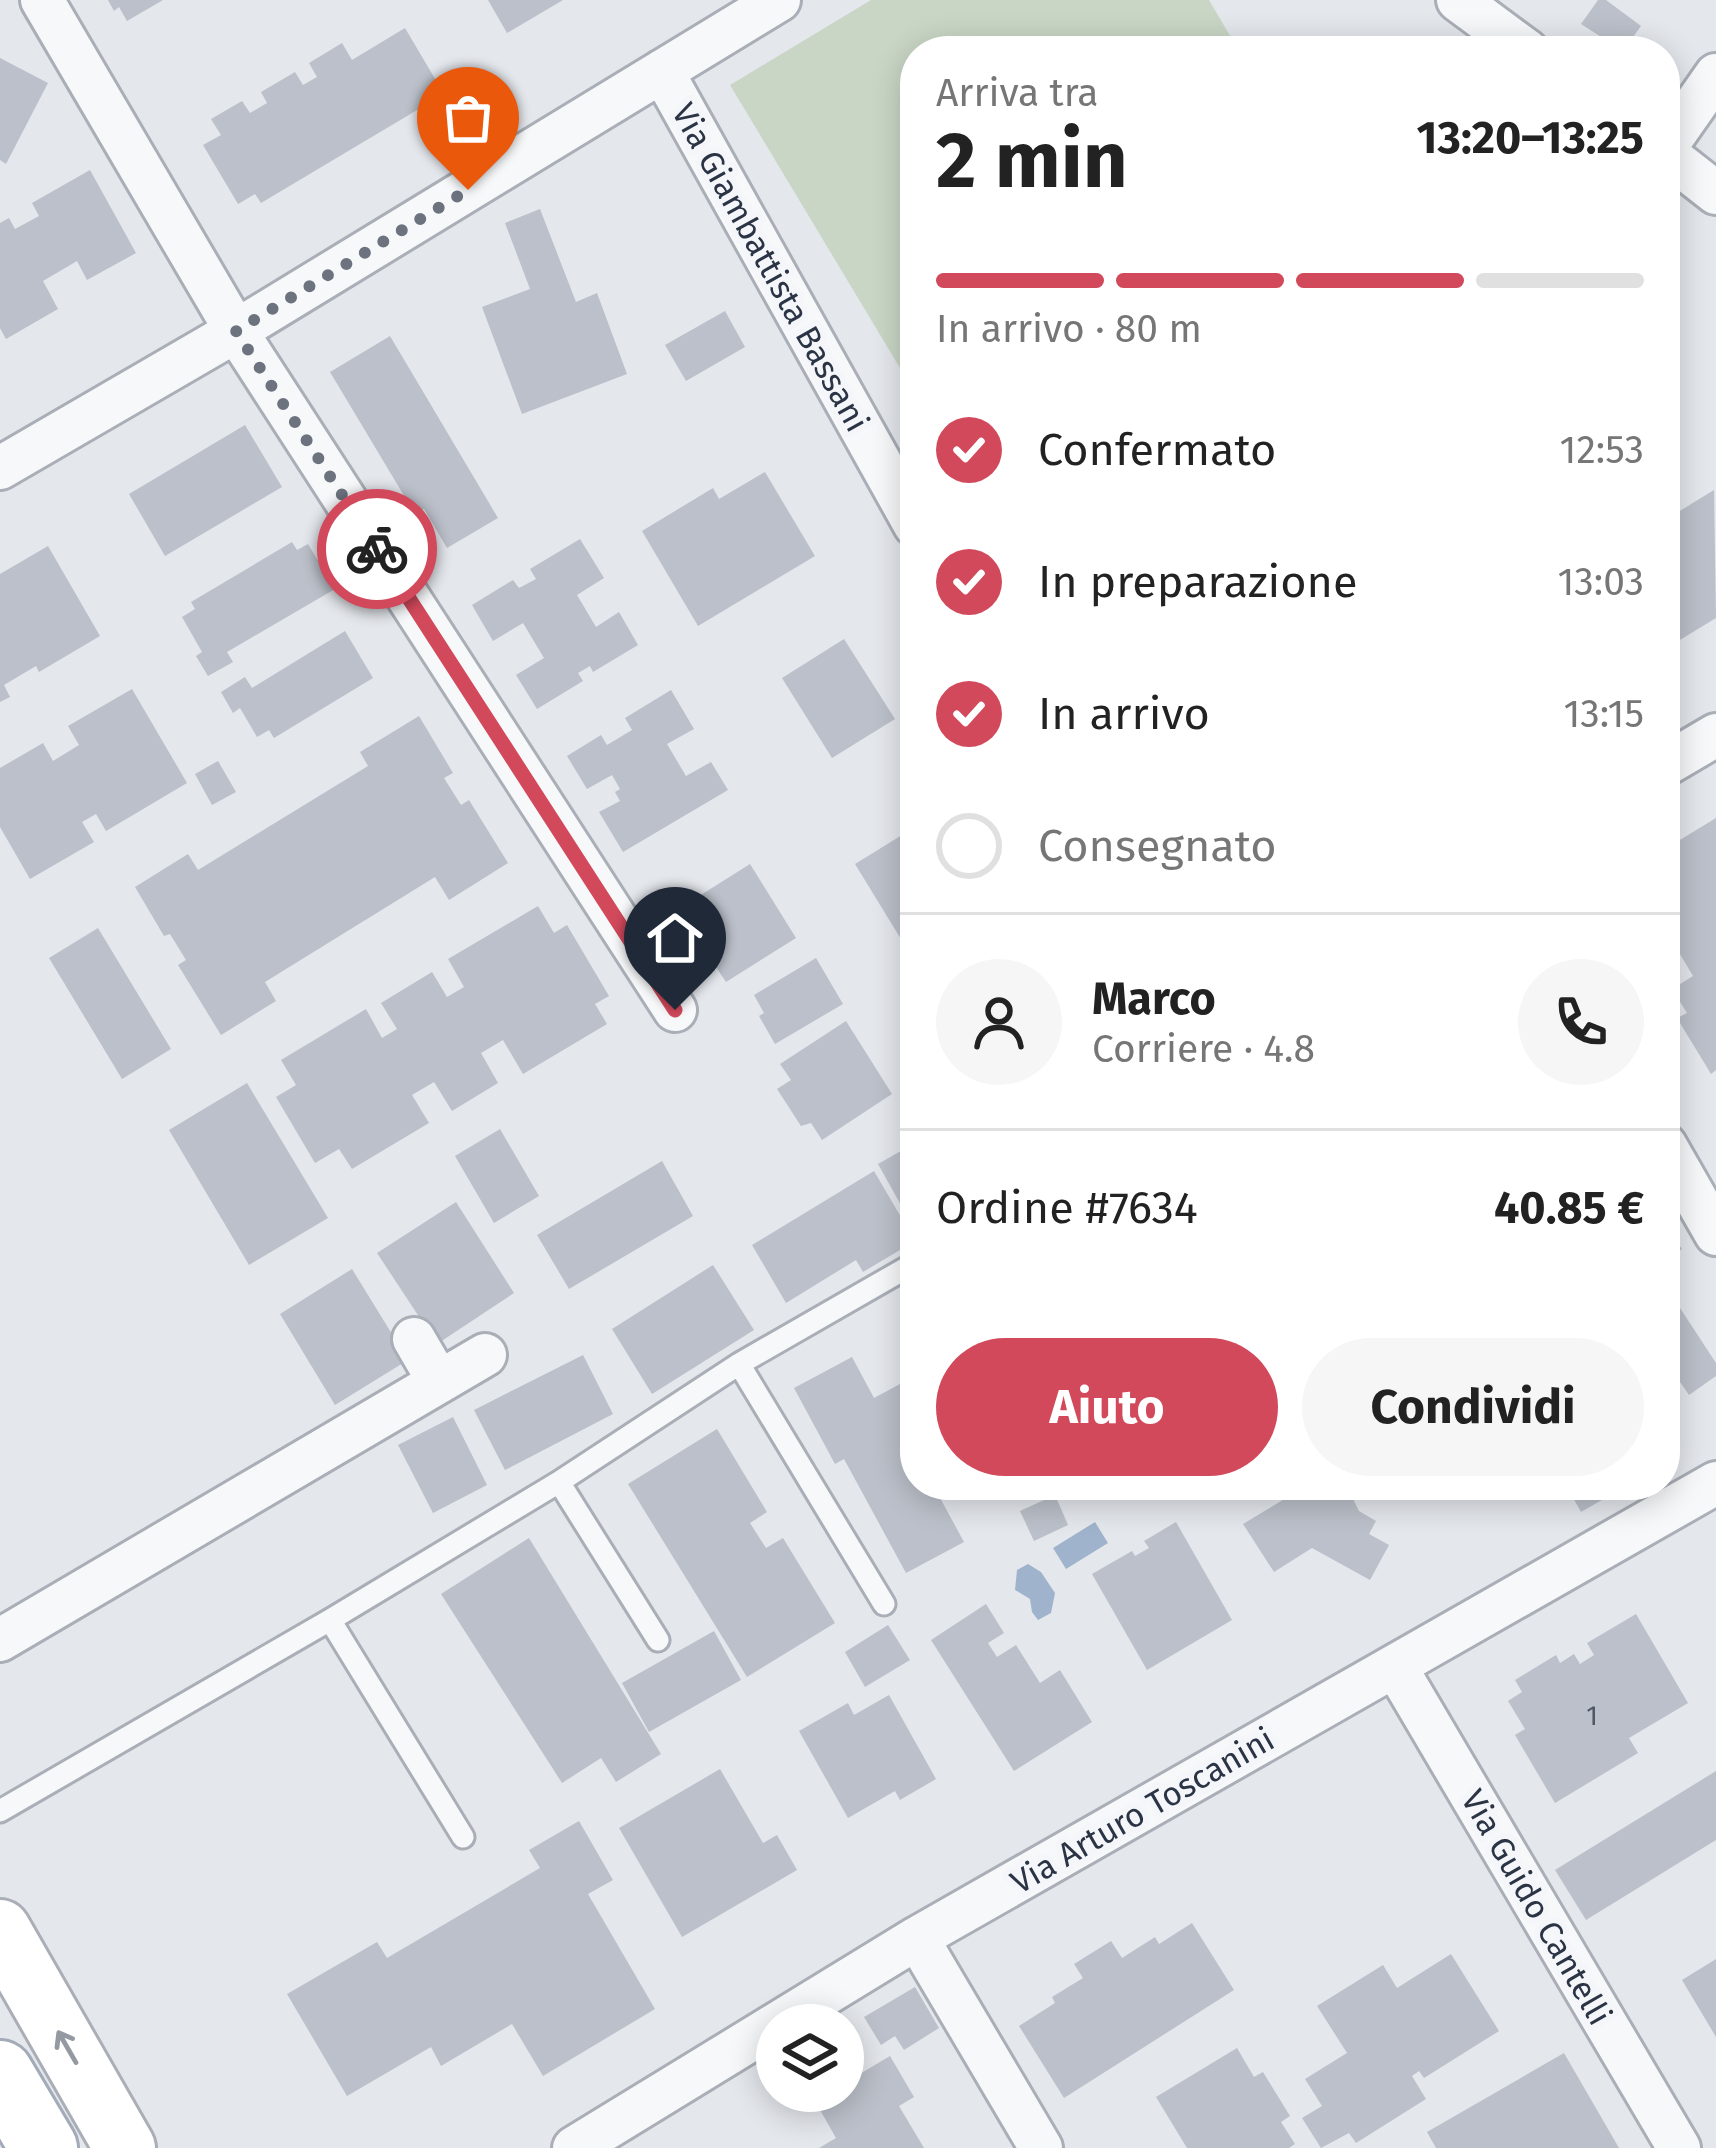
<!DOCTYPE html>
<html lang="it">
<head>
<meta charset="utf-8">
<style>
	:root { --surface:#fff; --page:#f6f6f6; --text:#222; --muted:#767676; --line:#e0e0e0; --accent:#d1495b }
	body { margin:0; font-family:"Fira Sans",sans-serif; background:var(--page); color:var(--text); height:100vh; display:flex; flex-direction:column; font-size:45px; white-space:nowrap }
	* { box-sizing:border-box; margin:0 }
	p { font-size:39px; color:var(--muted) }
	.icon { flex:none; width:66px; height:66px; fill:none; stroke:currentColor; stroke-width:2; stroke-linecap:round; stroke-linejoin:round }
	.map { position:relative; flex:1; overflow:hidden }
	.side { position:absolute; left:900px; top:36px; width:780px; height:1464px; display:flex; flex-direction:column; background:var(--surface); border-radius:48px; box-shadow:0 6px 30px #0003 }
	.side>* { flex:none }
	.fabs { position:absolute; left:756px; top:2004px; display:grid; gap:24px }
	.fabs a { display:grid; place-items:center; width:108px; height:108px; border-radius:50%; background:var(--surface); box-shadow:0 6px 30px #0003; font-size:60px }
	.pin { position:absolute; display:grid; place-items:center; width:102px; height:102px; color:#fff; margin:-123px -51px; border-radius:50% 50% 50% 0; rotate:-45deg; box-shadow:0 0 12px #0007 }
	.pin .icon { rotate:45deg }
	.courier { position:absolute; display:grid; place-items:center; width:120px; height:120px; margin:-60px; border:9px solid #d1495b; border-radius:50%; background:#fff; color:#222; box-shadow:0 3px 15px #0007 }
	.headline em { font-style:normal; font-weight:700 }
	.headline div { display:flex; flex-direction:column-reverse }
	.headline { display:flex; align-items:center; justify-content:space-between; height:204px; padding:0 36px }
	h1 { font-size:78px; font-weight:700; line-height:90px }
	.bar { display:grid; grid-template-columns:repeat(4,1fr); gap:18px 12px; align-content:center; height:144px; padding:0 36px }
	.bar i { height:15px; border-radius:9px; background:var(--line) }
	.bar .on { background:var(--accent) }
	.bar p { grid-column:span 4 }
	.line { display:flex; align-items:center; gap:30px; padding:0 36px; border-top:3px solid var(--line) }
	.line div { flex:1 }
	.round { display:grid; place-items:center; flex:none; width:126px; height:126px; border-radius:63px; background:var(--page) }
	ol { padding:0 36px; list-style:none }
	li { display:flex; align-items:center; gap:36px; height:132px }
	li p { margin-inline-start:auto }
	li .icon { padding:12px; border-radius:50%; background:var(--accent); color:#fff; stroke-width:4 }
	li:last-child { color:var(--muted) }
	li i { width:66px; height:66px; border:6px solid var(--line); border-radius:50% }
	.cta { display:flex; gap:24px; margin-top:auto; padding:24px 36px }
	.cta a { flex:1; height:138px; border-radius:72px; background:var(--accent); color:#fff; font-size:48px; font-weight:700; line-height:138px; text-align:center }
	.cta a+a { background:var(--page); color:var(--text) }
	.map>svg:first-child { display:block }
</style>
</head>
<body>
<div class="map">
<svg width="1716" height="2148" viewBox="0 0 1716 2148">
	<rect width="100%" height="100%" fill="#e4e7ec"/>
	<path fill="#c9d6c5" d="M 871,0 L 1209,0 L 1239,51 L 915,51 L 915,393 L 730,85 Z"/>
	<path fill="#9fb4cc" d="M 1095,1522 L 1108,1543 L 1066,1569 L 1053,1548 Z
		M 1028,1564 L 1041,1572 L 1055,1593 L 1051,1613 L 1038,1620 L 1032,1612 L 1030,1599 L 1015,1590 L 1017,1570 Z"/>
	<path fill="#bbc0ca" d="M 108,0 L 163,0 L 127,21 L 119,7 L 114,11 Z
		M 488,0 L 563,0 L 507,33 Z
		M 1598,0 L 1606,0 L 1641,26 L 1623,51 L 1581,24 Z
		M 405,28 L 444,94 L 261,203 L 255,194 L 238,204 L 203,145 L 221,135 L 211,119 L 242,101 L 250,113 L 267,103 L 261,92 L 295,72 L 303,85 L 317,77 L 309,63 L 342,43 L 352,60 Z
		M 0,58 L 48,83 L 6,164 L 0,160 Z
		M 90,170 L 136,253 L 87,280 L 77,261 L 43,281 L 58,309 L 6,339 L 0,328 L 0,223 L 9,218 L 15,229 L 39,216 L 32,203 Z
		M 540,209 L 576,302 L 597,293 L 627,374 L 522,414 L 482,307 L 530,289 L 505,223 Z
		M 725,311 L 745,347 L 686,381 L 665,345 Z
		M 390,336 L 498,518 L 447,548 L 424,509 L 415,514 L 330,372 Z
		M 245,425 L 282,487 L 165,556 L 129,494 Z
		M 765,472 L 815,556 L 698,626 L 642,531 L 713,488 L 719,499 Z
		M 1714,490 L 1716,618 L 1665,649 L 1665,520 Z
		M 580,539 L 604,578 L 577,595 L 596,627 L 619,612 L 638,645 L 593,672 L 590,666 L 578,673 L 583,681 L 537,709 L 516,675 L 544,658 L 523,623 L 493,641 L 472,605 L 513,580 L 519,588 L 536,579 L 530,569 Z
		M 292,542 L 297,550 L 308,544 L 335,589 L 227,652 L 233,662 L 208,676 L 196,656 L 202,652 L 182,617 L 195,609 L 191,602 Z
		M 48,546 L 100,636 L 39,672 L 36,666 L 4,685 L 10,697 L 0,702 L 0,574 Z
		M 345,631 L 373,678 L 274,738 L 269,730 L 257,737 L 240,708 L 233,713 L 221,692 L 245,677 L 252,688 Z
		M 844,639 L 895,719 L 832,758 L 782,678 Z
		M 132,689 L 187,783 L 106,831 L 96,814 L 82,822 L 94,842 L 30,879 L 0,827 L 0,768 L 43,743 L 53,761 L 79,745 L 68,726 Z
		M 671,690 L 694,729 L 667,744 L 686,776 L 711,762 L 728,790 L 623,852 L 599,812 L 620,801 L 615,792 L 620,789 L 612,775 L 587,789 L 567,756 L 601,735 L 607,745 L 632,730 L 625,718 Z
		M 419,716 L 453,773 L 444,778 L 461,805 L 469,800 L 508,863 L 449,900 L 435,877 L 265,982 L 276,1001 L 221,1035 L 178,965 L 186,960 L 170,934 L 164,936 L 135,887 L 188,854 L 198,870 L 368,766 L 360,752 Z
		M 218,761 L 236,792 L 212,805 L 195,774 Z
		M 1716,818 L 1716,1070 L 1711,1074 L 1677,1018 L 1687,1013 L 1672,989 L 1693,976 L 1665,929 L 1665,849 Z
		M 915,827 L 915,962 L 855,864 Z
		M 750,864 L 796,938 L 726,982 L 716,967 L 702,976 L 677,935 L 696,922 L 685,905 Z
		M 538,906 L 554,933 L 567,925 L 609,996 L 595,1004 L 607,1024 L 523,1074 L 503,1040 L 481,1053 L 498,1083 L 452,1111 L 434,1082 L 412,1095 L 429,1123 L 352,1169 L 339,1149 L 315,1163 L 276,1097 L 296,1085 L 281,1060 L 366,1009 L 382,1038 L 397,1029 L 381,1003 L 432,972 L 447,997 L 464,987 L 448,959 Z
		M 98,928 L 171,1049 L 122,1079 L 49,958 Z
		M 816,958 L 843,1004 L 775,1044 L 759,1016 L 764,1013 L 754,995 Z
		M 846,1021 L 892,1094 L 822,1140 L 811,1123 L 801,1126 L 777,1089 L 791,1080 L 780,1064 Z
		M 247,1083 L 328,1218 L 249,1265 L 169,1130 Z
		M 500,1129 L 539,1196 L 494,1223 L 455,1156 Z
		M 915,1143 L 915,1230 L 878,1164 Z
		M 662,1161 L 693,1216 L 569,1289 L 537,1235 Z
		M 874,1171 L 915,1241 L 863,1272 L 856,1260 L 786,1303 L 752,1245 Z
		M 456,1202 L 514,1293 L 437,1344 L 377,1253 Z
		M 1665,1225 L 1682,1249 L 1665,1261 Z
		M 713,1265 L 754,1330 L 652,1394 L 612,1329 Z
		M 352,1269 L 408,1360 L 335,1405 L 280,1314 Z
		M 1680,1308 L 1716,1363 L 1716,1376 L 1689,1395 L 1665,1360 L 1665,1318 Z
		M 583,1355 L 613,1414 L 505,1470 L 474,1410 Z
		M 852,1357 L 874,1398 L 900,1384 L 915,1412 L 915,1485 L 960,1485 L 939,1496 L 964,1542 L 906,1573 L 844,1459 L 835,1464 L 794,1388 Z
		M 453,1417 L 487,1485 L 433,1513 L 398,1445 Z
		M 717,1429 L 767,1512 L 750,1523 L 766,1548 L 783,1538 L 835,1623 L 747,1677 L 628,1484 Z
		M 1286,1485 L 1346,1485 L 1359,1511 L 1376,1521 L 1369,1534 L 1389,1545 L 1370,1580 L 1312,1548 L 1274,1572 L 1243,1524 L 1286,1498 Z
		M 1566,1485 L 1628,1485 L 1581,1512 Z
		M 1055,1495 L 1068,1525 L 1034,1541 L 1020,1511 Z
		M 1176,1522 L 1232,1620 L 1147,1670 L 1092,1574 L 1132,1551 L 1135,1556 L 1149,1548 L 1144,1541 Z
		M 529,1538 L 661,1754 L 616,1782 L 601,1758 L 562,1783 L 441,1594 Z
		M 986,1604 L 1004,1633 L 988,1643 L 997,1657 L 1016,1645 L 1040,1683 L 1060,1670 L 1092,1722 L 1014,1771 L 931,1640 Z
		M 1636,1614 L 1688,1703 L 1629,1738 L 1638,1753 L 1555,1803 L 1515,1735 L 1525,1729 L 1508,1701 L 1522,1692 L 1515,1680 L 1556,1655 L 1560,1663 L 1574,1654 L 1580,1664 L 1594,1655 L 1587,1643 Z
		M 888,1625 L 910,1660 L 865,1687 L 845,1652 Z
		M 714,1631 L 741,1680 L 649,1732 L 622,1683 Z
		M 889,1695 L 936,1779 L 900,1800 L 895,1791 L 848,1818 L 799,1731 L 848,1703 L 854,1715 Z
		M 720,1769 L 763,1843 L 777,1835 L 797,1870 L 682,1937 L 619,1828 Z
		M 1716,1771 L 1716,1840 L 1586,1920 L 1555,1870 Z
		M 579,1821 L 613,1880 L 588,1894 L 655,2009 L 543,2076 L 512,2024 L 441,2066 L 431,2047 L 347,2096 L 287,1994 L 377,1942 L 387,1958 L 540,1868 L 529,1850 Z
		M 1192,1923 L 1234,1990 L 1064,2098 L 1019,2026 L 1055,2003 L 1052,1997 L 1083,1978 L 1074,1964 L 1111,1941 L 1122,1958 L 1155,1937 L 1159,1944 Z
		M 1451,1954 L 1499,2031 L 1424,2078 L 1419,2071 L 1412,2076 L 1426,2099 L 1356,2143 L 1349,2133 L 1321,2148 L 1302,2118 L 1322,2106 L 1305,2079 L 1347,2053 L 1317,2006 L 1383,1965 L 1397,1988 Z
		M 1716,1959 L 1716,2037 L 1682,1980 Z
		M 915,1987 L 939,2028 L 904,2050 L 895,2036 L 881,2045 L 864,2017 Z
		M 1237,2048 L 1254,2077 L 1263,2072 L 1290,2116 L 1281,2122 L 1295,2144 L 1289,2148 L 1187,2148 L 1156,2097 Z
		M 1564,2053 L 1619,2148 L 1436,2148 L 1427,2132 Z
		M 890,2056 L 914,2097 L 899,2106 L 924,2148 L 819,2148 L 836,2138 L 815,2101 L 831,2091 L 843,2091 L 843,2084 Z"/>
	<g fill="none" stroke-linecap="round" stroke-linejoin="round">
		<defs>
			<path id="lane" d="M 739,1364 L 884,1604
				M 559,1482 L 658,1640
				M 330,1620 L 463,1837
				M 0,1811 L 330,1620 L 559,1482 L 739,1364 L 915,1263"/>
			<path id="street" d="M 42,0 L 236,331 L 675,1010
				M 1458,0 L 1527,51
				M 662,71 L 915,525
				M 1665,148 L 1716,75
				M 1665,153 L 1716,193
				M 0,468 L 236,331 L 779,0
				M 1665,765 L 1716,735
				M 1665,1145 L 1716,1234
				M 414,1339 L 439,1382
				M 0,1640 L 485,1355
				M 1395,1666 L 1679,2148
				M 917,1938 L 1041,2148
				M 574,2148 L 917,1938 L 1716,1483"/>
			<path id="secondary" d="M 0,1930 L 125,2148"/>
			<path id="primary" d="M 0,2074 L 44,2148"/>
		</defs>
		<use href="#lane" stroke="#a9aeb7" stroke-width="27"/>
		<use href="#street" stroke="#a9aeb7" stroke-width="48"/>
		<use href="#secondary" stroke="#a9aeb7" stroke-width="66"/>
		<use href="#primary" stroke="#a3abb8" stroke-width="72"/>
		<use href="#lane" stroke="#f7f8fa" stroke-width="21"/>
		<use href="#street" stroke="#f7f8fa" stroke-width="42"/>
		<use href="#secondary" stroke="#fff" stroke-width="60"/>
		<use href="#primary" stroke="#fff" stroke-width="66"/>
	</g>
	<defs><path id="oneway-shaft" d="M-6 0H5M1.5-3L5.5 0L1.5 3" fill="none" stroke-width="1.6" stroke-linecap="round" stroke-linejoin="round" transform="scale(3)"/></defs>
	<use stroke="#959aa2" href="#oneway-shaft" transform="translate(67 2047) rotate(-120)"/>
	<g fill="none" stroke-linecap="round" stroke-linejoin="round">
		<path stroke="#6c737f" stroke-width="12" stroke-dasharray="0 21.6" d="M 377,549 L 236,331 L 468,190"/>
		<path stroke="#d1495b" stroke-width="15" d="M 377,549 L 675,1010"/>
	</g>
	<g text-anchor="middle" stroke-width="12" stroke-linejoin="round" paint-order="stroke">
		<g font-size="27" fill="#4f5766">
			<text x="1592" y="1725">1</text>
		</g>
		<g font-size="33" fill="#2b3445" stroke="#f4f6f9">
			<text transform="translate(771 267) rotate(61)" y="12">Via Giambattista Bassani</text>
			<text transform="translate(1142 1810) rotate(-30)" y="12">Via Arturo Toscanini</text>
			<text transform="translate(1537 1907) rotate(60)" y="12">Via Guido Cantelli</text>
		</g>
	</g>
</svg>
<div class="fabs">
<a><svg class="icon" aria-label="layers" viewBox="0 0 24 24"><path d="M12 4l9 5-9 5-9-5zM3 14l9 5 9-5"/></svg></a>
</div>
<div class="pin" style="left:468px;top:190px;background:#ea580c"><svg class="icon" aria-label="bag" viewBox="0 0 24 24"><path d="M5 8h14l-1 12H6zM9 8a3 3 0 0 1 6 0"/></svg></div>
<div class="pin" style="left:675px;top:1010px;background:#1f2937"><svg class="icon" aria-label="home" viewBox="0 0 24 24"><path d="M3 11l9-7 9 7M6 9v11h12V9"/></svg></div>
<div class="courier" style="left:377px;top:549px"><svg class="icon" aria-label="bike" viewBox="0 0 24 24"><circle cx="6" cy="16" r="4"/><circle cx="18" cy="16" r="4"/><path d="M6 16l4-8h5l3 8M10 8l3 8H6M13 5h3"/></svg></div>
<section class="side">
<div class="headline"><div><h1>2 min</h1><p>Arriva tra</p></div><em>13:20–13:25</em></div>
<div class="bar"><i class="on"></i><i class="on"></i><i class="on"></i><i></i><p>In arrivo · 80 m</p></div>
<ol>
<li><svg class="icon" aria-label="check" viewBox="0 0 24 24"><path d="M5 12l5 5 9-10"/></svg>Confermato<p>12:53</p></li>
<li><svg class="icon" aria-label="check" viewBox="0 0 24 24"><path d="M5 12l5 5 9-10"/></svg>In preparazione<p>13:03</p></li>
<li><svg class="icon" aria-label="check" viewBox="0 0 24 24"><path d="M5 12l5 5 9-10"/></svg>In arrivo<p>13:15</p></li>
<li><i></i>Consegnato</li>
</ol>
<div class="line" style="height:216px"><a class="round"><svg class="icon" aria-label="person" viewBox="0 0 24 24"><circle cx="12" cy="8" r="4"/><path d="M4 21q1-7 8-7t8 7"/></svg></a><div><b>Marco</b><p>Corriere · 4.8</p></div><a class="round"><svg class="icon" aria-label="phone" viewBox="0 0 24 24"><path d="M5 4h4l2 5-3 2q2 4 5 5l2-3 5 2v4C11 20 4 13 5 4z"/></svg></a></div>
<div class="line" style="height:156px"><div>Ordine #7634</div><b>40.85 €</b></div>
<div class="cta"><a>Aiuto</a><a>Condividi</a></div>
</section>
</div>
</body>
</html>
